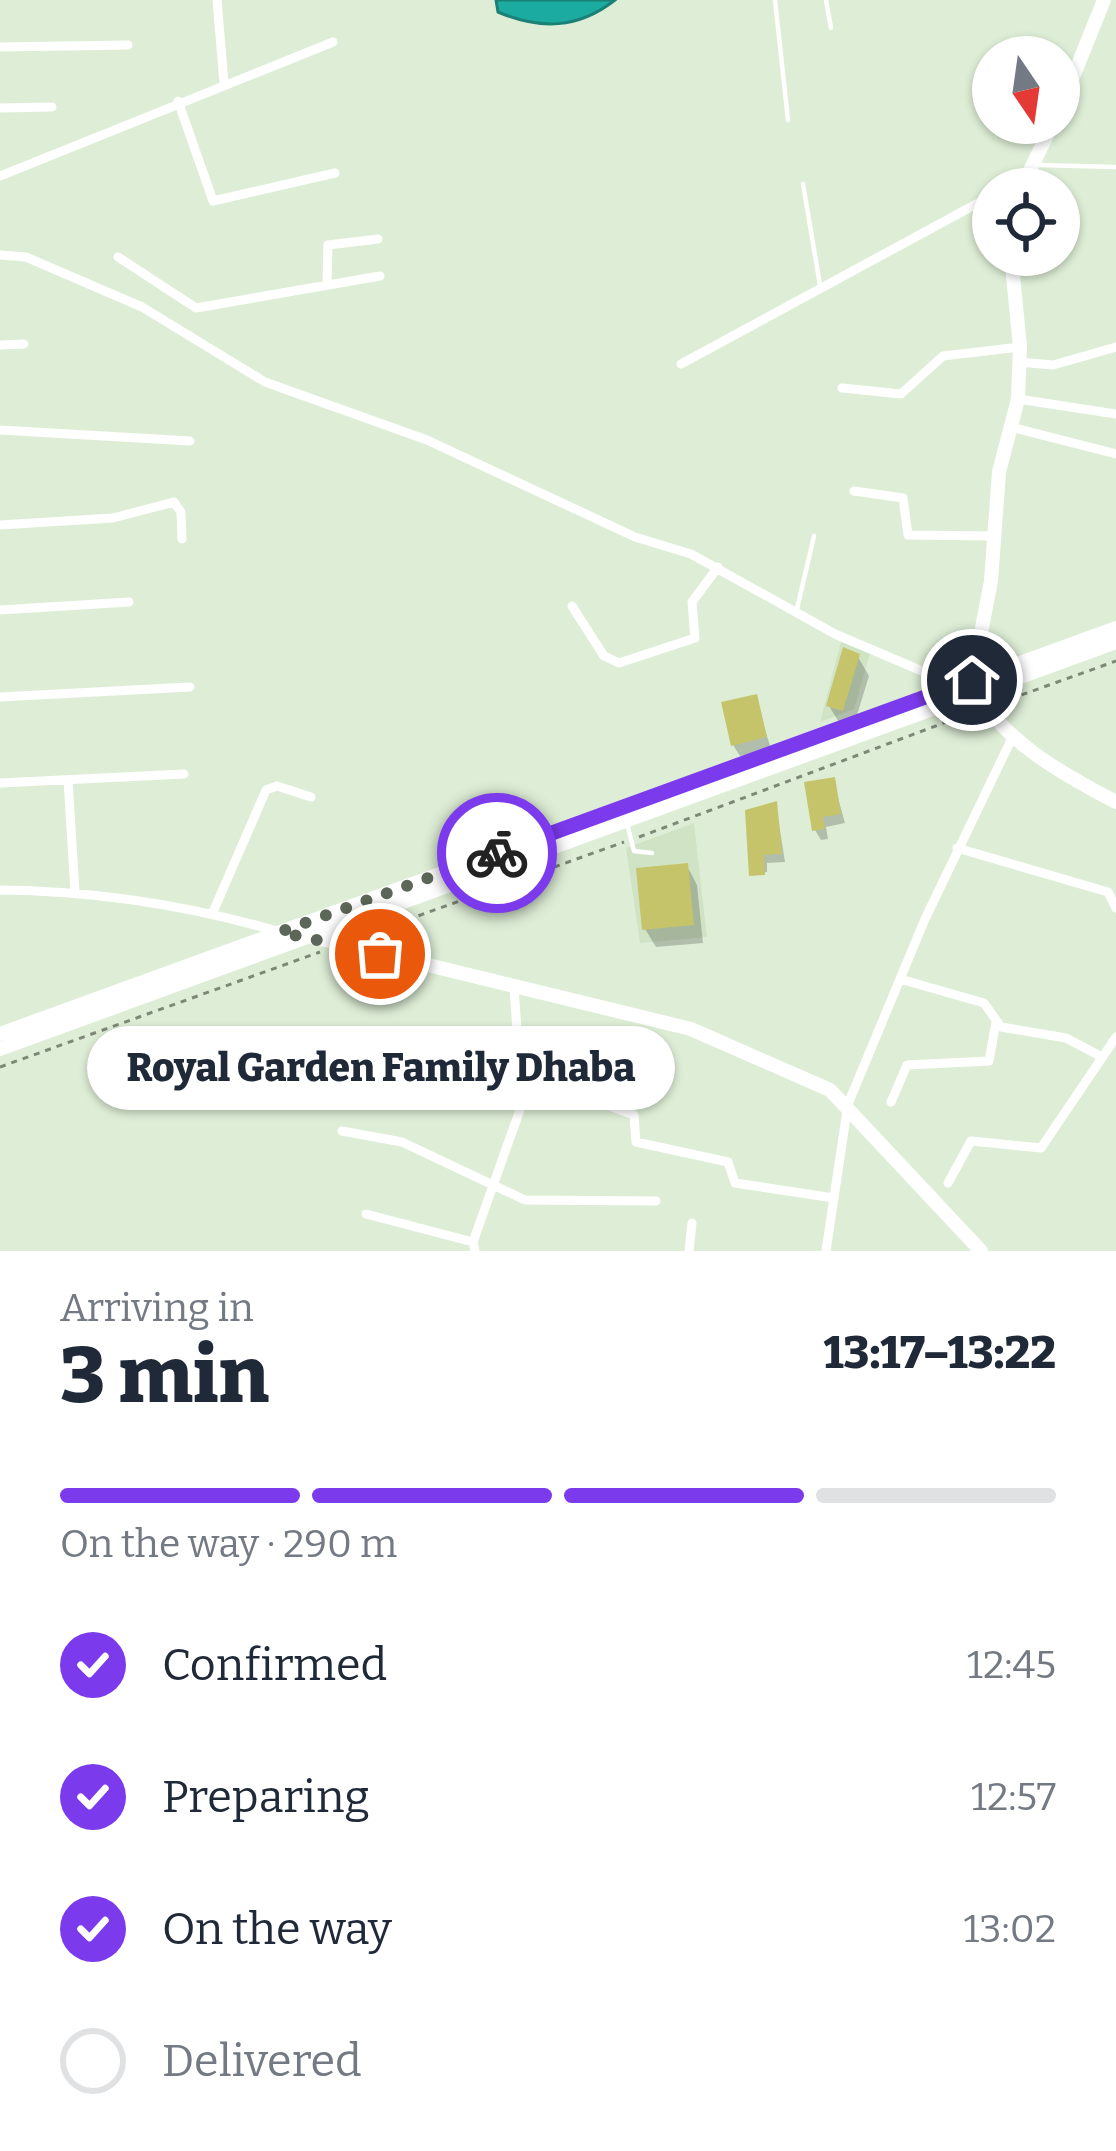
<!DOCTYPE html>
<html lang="en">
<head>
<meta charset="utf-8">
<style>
	:root { --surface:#fff; --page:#f6f6f7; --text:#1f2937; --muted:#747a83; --line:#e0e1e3; --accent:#7c3aed }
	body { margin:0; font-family:Bitter,serif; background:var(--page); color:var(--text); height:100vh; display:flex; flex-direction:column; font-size:45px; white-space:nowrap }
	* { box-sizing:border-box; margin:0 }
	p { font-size:39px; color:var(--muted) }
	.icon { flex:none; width:66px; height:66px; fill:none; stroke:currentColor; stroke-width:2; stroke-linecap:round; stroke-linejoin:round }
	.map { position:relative; height:1251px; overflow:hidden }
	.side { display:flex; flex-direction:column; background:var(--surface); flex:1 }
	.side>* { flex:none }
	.needle { width:78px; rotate:167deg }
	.controls { position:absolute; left:972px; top:36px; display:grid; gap:24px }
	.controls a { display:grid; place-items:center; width:108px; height:108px; border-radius:50%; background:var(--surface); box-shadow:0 3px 9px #0004; font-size:60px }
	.pin { position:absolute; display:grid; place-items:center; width:102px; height:102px; color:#fff; margin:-51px; border:6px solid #fff; border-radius:50%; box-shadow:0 3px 12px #0007 }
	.courier { position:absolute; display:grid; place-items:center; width:120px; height:120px; margin:-60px; border:9px solid #7c3aed; border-radius:50%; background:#fff; color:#222; box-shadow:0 3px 15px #0007 }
	.bubble { position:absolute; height:84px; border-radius:42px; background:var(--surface); box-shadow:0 3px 9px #0004; font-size:39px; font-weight:800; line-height:84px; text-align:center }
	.summary em { font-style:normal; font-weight:800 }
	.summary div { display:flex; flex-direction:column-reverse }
	.summary { display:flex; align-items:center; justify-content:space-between; height:204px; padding:0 60px }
	h1 { font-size:78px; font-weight:800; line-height:90px }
	.bar { display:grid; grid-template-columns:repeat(4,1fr); gap:18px 12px; align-content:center; height:144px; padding:0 60px }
	.bar i { height:15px; border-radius:9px; background:var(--line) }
	.bar .current { background:var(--accent) }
	.bar p { grid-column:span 4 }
	ol { padding:0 60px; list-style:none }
	li { display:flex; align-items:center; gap:36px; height:132px }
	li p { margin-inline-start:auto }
	li .icon { padding:12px; border-radius:50%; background:var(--accent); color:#fff; stroke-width:4 }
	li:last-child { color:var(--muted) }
	li i { width:66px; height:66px; border:6px solid var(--line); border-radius:50% }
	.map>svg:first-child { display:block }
</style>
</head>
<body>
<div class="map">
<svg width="1116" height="1251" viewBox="0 0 1116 1251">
	<rect width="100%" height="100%" fill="#deeed6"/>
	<path fill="#d0e4c5" d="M 841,642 L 870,653 L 854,709 L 820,722 Z
		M 694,823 L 707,937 L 640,943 L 626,848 Z"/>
	<path fill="#1caba1" stroke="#1b8177" stroke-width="3" d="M 496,0 L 615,0 C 578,29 540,30 498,12 Z"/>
	<path fill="#0003" d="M 858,657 L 869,676 L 853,728 L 840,724 L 829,706 Z
		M 755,697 L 771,749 L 740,756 L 733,745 Z
		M 833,780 L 845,823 L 826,827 L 828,839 L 821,840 L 815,830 Z
		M 776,805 L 785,862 L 767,863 L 767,872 L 752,873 Z
		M 687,866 L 697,885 L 703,943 L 656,947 L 645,929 Z"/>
	<path fill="#c5c46a" d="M 843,647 L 860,654 L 843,711 L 826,706 Z
		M 757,694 L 767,737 L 731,746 L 721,702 Z
		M 835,777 L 841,814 L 823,817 L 825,829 L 812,831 L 804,782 Z
		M 777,801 L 782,854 L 764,855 L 765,875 L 749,876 L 745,810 Z
		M 688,863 L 694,925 L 642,930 L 636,868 Z"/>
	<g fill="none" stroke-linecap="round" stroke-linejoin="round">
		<path stroke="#7d8877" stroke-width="3" stroke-dasharray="6 6" stroke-linecap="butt" d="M 999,703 L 1116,661
			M 639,837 L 973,712
			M 362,936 L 624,842
			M 0,1067 L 320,952"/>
		<path stroke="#fff" stroke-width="4.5" d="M 775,0 L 788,120
			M 826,0 L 831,28
			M 1038,165 L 1116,167
			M 803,184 L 820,285
			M 796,613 L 814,536
			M 628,827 L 634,851 L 652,853"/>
		<path stroke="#fff" stroke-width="9" d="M 217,0 L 224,83
			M 0,47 L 128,45
			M 178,101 L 213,201 L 335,173
			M 0,108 L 52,107
			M 0,176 L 333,42
			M 1003,189 L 1027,175
			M 0,255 L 26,257 L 142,307 L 265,382 L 427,440 L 635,537 L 691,554 L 835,634 L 936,677 L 947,689
			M 118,257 L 196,308 L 380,276
			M 327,283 L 328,245 L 378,239
			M 0,345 L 24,344
			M 1019,362 L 1053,365 L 1116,347
			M 681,364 L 993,195
			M 842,388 L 901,394 L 943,356 L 1020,347
			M 1018,399 L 1116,414
			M 1011,427 L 1116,454
			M 0,430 L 190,441
			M 854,491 L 903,498 L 908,535 L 993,536
			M 0,525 L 113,518 L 174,502 L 181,512 L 182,539
			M 572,606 L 604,656 L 619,663 L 695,638 L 692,602 L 718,567
			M 0,610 L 129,602
			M 0,697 L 190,687
			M 68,780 L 75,892
			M 0,783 L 184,774
			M 957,848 L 1108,892 L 1116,908
			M 0,890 C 97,891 188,905 280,932
			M 213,912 L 266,790 L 277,786 L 311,797
			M 900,979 L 984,1003 L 1001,1027 L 1066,1038 L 1102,1057
			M 523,1078 L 598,1088 L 599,1102 L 634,1115 L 636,1142 L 728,1162 L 735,1183 L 834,1198
			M 891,1102 L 907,1065 L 989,1061 L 996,1022
			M 342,1131 L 402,1142 L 525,1200 L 656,1201
			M 948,1183 L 971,1141 L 1041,1148 L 1116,1037
			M 366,1214 L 473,1242
			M 475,1251 L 473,1242 L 522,1104 L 514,987
			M 689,1251 L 692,1223
			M 826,1251 L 848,1104 L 925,919 L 1013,736"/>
		<path stroke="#fff" stroke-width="14" d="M 1059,112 L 1104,0
			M 1021,189 L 1053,123
			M 1011,255 L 1020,347 L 1018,399 L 999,472 L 991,581 L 972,680 C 994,737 1064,775 1116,802
			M 309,936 L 691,1029 L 830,1090 L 981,1251
			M 0,1034 L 1116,628
			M 0,1049 L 1116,642"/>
	</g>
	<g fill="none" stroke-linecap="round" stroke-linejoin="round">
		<path stroke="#5d6759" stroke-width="12" stroke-dasharray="0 21.6" d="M 380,954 L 280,932 L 497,853"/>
		<path stroke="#7c3aed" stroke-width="15" d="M 497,853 L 972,680"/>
	</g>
</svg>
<div class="controls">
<a><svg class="needle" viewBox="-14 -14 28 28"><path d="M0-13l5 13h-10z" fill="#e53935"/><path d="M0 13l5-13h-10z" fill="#747a83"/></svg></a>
<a><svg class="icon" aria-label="locate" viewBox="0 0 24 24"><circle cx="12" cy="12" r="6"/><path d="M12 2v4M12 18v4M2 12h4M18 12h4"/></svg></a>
</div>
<div class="pin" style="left:380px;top:954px;background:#ea580c"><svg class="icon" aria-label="bag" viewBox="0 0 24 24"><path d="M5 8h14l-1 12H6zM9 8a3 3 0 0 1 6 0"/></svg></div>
<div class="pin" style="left:972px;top:680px;background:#1f2937"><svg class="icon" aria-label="home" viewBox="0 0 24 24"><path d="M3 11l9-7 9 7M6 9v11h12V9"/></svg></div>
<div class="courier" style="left:497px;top:853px"><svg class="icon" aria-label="bike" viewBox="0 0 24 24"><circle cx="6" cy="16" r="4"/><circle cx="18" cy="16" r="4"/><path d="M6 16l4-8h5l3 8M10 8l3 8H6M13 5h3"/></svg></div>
<div class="bubble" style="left:87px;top:1026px;width:588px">Royal Garden Family Dhaba</div>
</div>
<section class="side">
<div class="summary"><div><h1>3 min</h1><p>Arriving in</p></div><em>13:17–13:22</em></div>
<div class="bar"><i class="current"></i><i class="current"></i><i class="current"></i><i></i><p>On the way · 290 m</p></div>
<ol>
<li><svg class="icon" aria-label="check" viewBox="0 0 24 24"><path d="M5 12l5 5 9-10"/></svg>Confirmed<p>12:45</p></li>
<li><svg class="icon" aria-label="check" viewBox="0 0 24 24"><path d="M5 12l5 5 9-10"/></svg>Preparing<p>12:57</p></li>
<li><svg class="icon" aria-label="check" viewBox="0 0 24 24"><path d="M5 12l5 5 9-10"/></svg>On the way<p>13:02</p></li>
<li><i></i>Delivered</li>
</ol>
</section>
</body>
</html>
